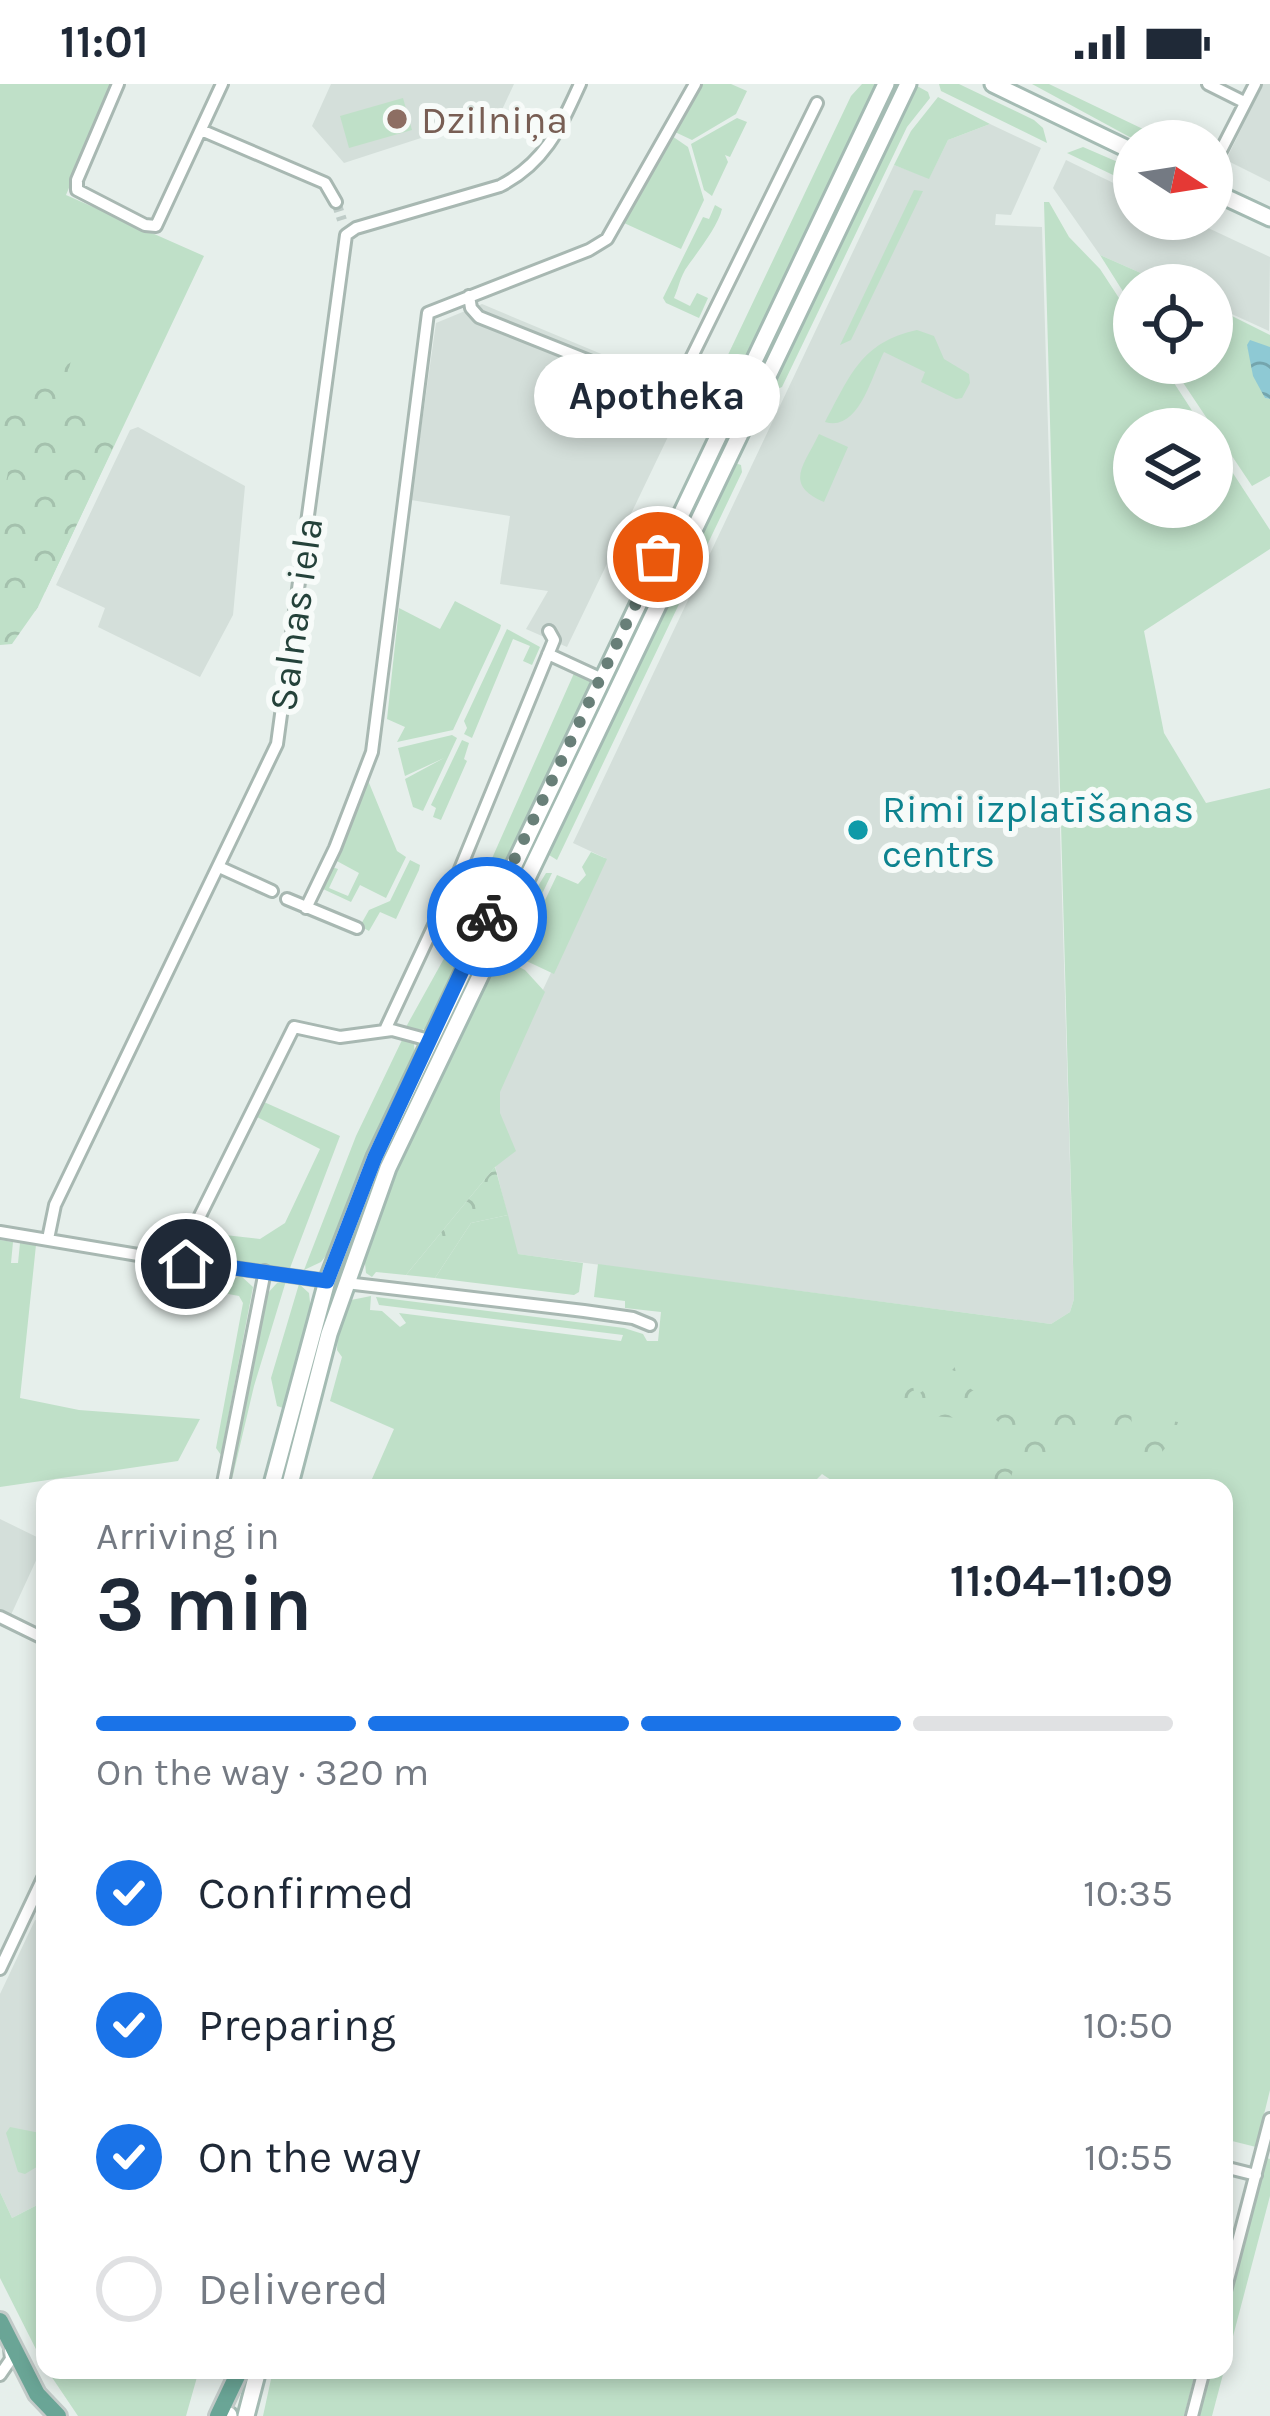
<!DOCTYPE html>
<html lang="en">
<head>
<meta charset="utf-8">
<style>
	:root { --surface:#fff; --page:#f6f6f7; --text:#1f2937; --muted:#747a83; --line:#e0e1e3; --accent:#1a73e8 }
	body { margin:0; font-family:Karla,sans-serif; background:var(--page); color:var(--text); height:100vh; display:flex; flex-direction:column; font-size:45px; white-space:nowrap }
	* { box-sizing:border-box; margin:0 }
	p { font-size:39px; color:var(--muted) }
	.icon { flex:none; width:66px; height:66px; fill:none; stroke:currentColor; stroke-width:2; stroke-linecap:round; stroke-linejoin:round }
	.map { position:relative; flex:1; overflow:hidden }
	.details { position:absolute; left:36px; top:1395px; width:1197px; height:900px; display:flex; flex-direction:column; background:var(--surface); border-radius:24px; box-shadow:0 6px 18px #0003 }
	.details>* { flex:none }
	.needle { width:78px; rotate:102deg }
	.tools { position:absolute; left:1113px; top:36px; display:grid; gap:24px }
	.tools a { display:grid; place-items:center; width:120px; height:120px; border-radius:50%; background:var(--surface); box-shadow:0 6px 18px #0003; font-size:60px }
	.pin { position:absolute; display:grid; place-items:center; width:102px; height:102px; color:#fff; margin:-51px; border:6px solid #fff; border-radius:50%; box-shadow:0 3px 12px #0007 }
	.courier { position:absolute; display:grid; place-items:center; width:120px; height:120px; margin:-60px; border:9px solid #1a73e8; border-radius:50%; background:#fff; color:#222; box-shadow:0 3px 15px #0007 }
	.bubble { position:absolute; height:84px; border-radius:42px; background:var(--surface); box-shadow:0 6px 18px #0003; font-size:39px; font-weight:700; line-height:84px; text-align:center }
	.summary em { font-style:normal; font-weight:700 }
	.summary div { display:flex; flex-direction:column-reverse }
	.summary { display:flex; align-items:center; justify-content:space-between; height:204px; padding:0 60px }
	h1 { font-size:78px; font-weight:700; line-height:90px }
	.bar { display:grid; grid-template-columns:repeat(4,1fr); gap:18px 12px; align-content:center; height:144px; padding:0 60px }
	.bar i { height:15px; border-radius:9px; background:var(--line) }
	.bar .on { background:var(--accent) }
	.bar p { grid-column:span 4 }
	ol { padding:0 60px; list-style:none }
	li { display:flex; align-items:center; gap:36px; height:132px }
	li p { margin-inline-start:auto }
	li .icon { padding:12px; border-radius:50%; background:var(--accent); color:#fff; stroke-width:4 }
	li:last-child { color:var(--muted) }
	li i { width:66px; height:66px; border:6px solid var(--line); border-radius:50% }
	.status { display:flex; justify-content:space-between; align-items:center; height:84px; padding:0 60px; background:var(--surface); direction:ltr }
	.status svg { height:33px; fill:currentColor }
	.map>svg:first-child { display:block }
</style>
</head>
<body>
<div class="status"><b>11:01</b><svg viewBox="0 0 49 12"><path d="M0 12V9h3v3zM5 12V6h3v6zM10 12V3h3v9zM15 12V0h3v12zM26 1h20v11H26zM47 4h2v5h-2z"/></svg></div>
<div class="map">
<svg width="1270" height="2332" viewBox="0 0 1270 2332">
	<defs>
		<pattern id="forest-crowns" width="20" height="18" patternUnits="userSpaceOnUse" patternTransform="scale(3)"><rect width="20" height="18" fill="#bfe0c8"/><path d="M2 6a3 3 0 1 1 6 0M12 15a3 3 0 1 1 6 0" fill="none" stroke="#a4c1ad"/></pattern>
		<pattern id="water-waves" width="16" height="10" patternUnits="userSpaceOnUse" patternTransform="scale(3)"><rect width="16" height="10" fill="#8ec9d4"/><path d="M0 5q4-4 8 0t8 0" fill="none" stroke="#74a5ad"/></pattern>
	</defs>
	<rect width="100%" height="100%" fill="#e6efeb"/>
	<path fill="#d4dfda" d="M 331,0 L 514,0 L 501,28 L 344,79 L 312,42 Z
		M 1263,0 L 1270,0 L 1270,98 L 1226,76 Z
		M 990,40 L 1041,64 L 1011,131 L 996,130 L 995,141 L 1042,143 L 1074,1215 L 1070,1228 L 1051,1240 L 517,1170 L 483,1033 L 605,774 L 573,759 L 894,81 L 929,94 L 948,56 Z
		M 1066,76 L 1134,109 L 1134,135 L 1189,135 L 1270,173 L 1269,247 L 1212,221 L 1212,201 L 1168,201 L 1100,171 L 1053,104 Z
		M 482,220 L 690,307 L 567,563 L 526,545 L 548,507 L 500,500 L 510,432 L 411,416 L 436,239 Z
		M 138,343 L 245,402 L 233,531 L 200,593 L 98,543 L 105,524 L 56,501 L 130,346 Z
		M 0,1435 L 45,1457 L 10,1533 L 0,1529 Z
		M 35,1836 L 45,1838 L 45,2117 L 12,2134 L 0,2108 L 0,1910 Z"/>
	<path fill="#bfe0c8" d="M 0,0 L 112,0 L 66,111 L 204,172 L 45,508 L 0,487 Z
		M 701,0 L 731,0 L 747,7 L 736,30 L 692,56 L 675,48 Z
		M 862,0 L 877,0 L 726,316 L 718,319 L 707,315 L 851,12 Z
		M 892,0 L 897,0 L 784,249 L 728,356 L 723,353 Z
		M 939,0 L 959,0 L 1034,36 L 1043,44 L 1047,59 L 941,7 Z
		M 1032,0 L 1049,0 L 1168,57 L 1137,57 Z
		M 917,2 L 928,8 L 930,14 L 907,43 L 782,303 L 773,307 L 782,280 Z
		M 938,13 L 990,40 L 948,56 L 929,95 L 894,81 L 911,47 Z
		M 403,14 L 412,46 L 349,64 L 340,32 Z
		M 737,34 L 747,38 L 730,73 L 725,71 L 728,78 L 712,112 L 704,106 L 691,60 Z
		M 672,52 L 688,63 L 704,116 L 681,165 L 624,139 Z
		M 1083,63 L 1134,85 L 1134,101 L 1067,69 Z
		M 914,106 L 923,107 L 851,256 L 840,261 Z
		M 1044,118 L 1049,118 L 1069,153 L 1100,185 L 1134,237 L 1134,279 L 1161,279 L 1204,345 L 1134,345 L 1134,423 L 1212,423 L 1212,357 L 1270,446 L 1270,465 L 1144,547 L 1164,649 L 1206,719 L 1270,704 L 1270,2006 L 1256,2063 L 1224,2055 L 1224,1404 L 843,1404 L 822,1390 L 808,1404 L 368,1404 L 394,1345 L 330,1317 L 342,1273 L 337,1266 L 338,1245 L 351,1216 L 371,1212 L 370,1226 L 382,1227 L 400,1243 L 406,1239 L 399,1229 L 621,1257 L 623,1251 L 379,1221 L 376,1213 L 624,1244 L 643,1250 L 647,1257 L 658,1257 L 661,1228 L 625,1224 L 625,1217 L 594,1213 L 598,1180 L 1051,1240 L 1070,1228 L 1074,1215 Z
		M 715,121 L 722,125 C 718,143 695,171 685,186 C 679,197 679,203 674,214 L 690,222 L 697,209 L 708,214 L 699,234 L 666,219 L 663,214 L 703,133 L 709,135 Z
		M 1100,171 L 1168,201 L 1134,201 L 1134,225 Z
		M 1212,222 L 1270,251 L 1270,263 L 1247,261 L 1265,314 L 1270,315 L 1270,392 L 1252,402 L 1170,279 L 1212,279 Z
		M 917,246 L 934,252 L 944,275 L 969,290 L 970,299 L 962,314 L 956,315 L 921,298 L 925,288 L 884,268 C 871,293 859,348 825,338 C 850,292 861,258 917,246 Z
		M 819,350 L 848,363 L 824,418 C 783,400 804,382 819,350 Z
		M 732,378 L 741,381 L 742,388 L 557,776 L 549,771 L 549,760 Z
		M 455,517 L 501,541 L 500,545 L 453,646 L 397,658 L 405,643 L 387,635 L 399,524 L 440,545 Z
		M 507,545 L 540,563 L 532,581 L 523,577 L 530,562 L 513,555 L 472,654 L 464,650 L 467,644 L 464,637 Z
		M 575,587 L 586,592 L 591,601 L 427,944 L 420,947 L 406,943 L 462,842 Z
		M 452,651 L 457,654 L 423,727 L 413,723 L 405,695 L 444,674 L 405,692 L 398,664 Z
		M 462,656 L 469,659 L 464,675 L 467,677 L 441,736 L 433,733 L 436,724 L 431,721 Z
		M 367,694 L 397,767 L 406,773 L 386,814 L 360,801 L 351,818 L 323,805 L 332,783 L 338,785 L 329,804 L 348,812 L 359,789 L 335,776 Z
		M 591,768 L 607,775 L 554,890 L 518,873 L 557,791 L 578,800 L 586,791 L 582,783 Z
		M 410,776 L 420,781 L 419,786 L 396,835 L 380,828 L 369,847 L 360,842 L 369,826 L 390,817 Z
		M 546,789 L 552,789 L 513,871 L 501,863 Z
		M 499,873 L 525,886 L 545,908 L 500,1008 L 500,1029 L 516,1067 L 495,1083 L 406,1191 L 376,1188 L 372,1193 L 366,1189 L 364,1169 L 408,1060 Z
		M 406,955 L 414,960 L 415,973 L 332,1164 L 321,1178 L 304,1186 L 356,1052 L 402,956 Z
		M 264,1018 L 340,1052 L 290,1184 L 226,1176 L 218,1164 L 225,1151 L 260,1155 L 285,1139 L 320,1065 L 257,1033 Z
		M 508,1131 L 518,1170 L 583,1179 L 579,1208 L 574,1211 L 435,1194 L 471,1139 Z
		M 0,1156 L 13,1158 L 11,1179 L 18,1179 L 20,1159 L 36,1161 L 20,1314 L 79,1326 L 200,1335 L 178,1377 L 0,1403 Z
		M 241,1192 L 253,1203 L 221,1371 L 216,1364 L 243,1219 L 239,1212 L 223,1209 L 225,1197 Z
		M 286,1197 L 254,1302 L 230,1404 L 227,1404 L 267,1210 L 277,1199 Z
		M 299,1200 L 309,1209 L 311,1227 L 283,1324 L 277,1322 L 271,1294 Z
		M 10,2043 L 45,2050 L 45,2078 L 25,2090 L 18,2088 L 6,2049 Z
		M 1267,2074 L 1270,2075 L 1270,2112 L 1212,2332 L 1199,2332 L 1211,2286 L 1224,2286 L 1224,2237 Z
		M 0,2108 L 12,2134 L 45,2117 L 45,2283 L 0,2194 Z
		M 47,2286 L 199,2286 L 186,2332 L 78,2332 Z
		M 273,2286 L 1196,2286 L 1184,2332 L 263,2332 Z"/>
	<path fill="url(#forest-crowns)" d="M 41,263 L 74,265 L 65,300 L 81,331 L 115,359 L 38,523 L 12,560 L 0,561 L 0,429 L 12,368 L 0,357 L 0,315 L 38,295 Z
		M 495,1083 L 508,1131 L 471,1139 L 435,1194 L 406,1191 Z
		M 964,1274 L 981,1297 L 967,1302 L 975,1308 L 972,1325 L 959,1334 L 932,1332 L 917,1317 L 918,1310 L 923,1307 L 957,1311 L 965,1291 L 952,1286 Z
		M 886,1286 L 913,1301 L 914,1308 L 908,1315 L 889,1321 L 866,1308 L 863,1294 Z
		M 1055,1314 L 1106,1316 L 1131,1325 L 1132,1345 L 1084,1354 L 1063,1340 L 1054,1352 L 1070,1368 L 1063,1377 L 1027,1377 L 1013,1386 L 1008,1404 L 993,1404 L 992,1395 L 1001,1382 L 995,1370 L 1001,1363 L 1015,1361 L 1029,1344 L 1023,1340 L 1003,1342 L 987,1328 L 1005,1316 Z
		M 1159,1335 L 1178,1338 L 1174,1353 L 1162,1368 L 1169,1385 L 1147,1384 L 1138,1372 L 1146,1338 Z"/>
	<path fill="url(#water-waves)" d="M 1250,256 L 1270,263 L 1270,315 L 1265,314 L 1253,292 L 1247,261 Z"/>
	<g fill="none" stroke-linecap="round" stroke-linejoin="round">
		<path stroke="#bfccc8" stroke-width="10" stroke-dasharray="10 5" stroke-linecap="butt" d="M 336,118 L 342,136"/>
		<defs>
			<path id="minor" d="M 118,0 L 77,96 L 77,106 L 145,141 L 156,142 L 222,0
				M 1208,0 L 1244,18
				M 201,46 L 325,99 L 336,118
				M 1212,84 L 1255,0
				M 469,212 L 471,224 L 479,233 L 727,332
				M 673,311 L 817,19
				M 548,570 L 600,594
				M 219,783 L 272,807
				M 287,815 L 357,844
				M 306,824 L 335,764 L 372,668 L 428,229 L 589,166 L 607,155 L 695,0
				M 385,946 L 458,790 L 554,556 L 549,547
				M 0,1148 L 186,1179 L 199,1181 L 209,1176 L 220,1182 L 327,1197
				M 48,1155 L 55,1121 L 277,660 L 346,151 L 356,144 L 500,102 C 545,79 560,44 580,0
				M 177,1178 L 294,943 L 340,953 L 392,946 L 429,956
				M 346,1199 L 584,1227 L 633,1234 L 650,1241
				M 222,1404 L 265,1187
				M 0,1533 L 45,1555
				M 0,1885 L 45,1790
				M 1224,2083 L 1256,2091
				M 1224,2211 L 1270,2035
				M 0,2291 L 11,2275 L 10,2265
				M 1192,2332 L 1204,2286"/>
			<path id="secondary" d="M 993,0 L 1134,68
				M 1212,107 L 1270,134
				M 271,1404 L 327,1197 L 375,1073 L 886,0
				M 289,1404 L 329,1250 L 388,1084 L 908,0
				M 228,2332 L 229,2331
				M 246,2332 L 258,2286"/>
			<path id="primary" d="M 0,2237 L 37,2310 L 58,2332
				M 218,2332 L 237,2292"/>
		</defs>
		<use href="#minor" stroke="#a8b8b2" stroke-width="16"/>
		<use href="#secondary" stroke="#a4bbb3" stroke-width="21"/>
		<use href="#primary" stroke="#c2cac8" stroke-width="22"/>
		<use href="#minor" stroke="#fff" stroke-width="10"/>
		<use href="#secondary" stroke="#fff" stroke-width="15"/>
		<use href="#primary" stroke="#6aa596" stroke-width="16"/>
	</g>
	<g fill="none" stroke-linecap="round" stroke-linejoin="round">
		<path stroke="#687f78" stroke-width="12" stroke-dasharray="0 21.6" d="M 487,833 L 658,473"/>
		<path stroke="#1a73e8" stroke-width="15" d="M 186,1180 L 209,1176 L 220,1182 L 327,1197 L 375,1073 L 487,833"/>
	</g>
	<circle fill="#8d6e63" stroke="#f7fbf9" stroke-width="4.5" cx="397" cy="35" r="12"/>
	<circle fill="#0f9aa8" stroke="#f7fbf9" stroke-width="4.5" cx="858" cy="746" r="12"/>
	<g text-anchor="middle" stroke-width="12" stroke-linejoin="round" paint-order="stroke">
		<g font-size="39" fill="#785e54" stroke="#f7fbf9" text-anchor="start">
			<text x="421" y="49">Dzilniņa</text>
		</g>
		<g font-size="39" fill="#24423a" stroke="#f7fbf9">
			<text transform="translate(295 530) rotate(-82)" y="14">Salnas iela</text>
		</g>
		<g font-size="39" fill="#0d838f" stroke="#f7fbf9" text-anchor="start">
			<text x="882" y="738">Rimi izplatīšanas<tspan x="882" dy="45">centrs</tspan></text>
		</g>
	</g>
</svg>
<div class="tools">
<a><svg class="needle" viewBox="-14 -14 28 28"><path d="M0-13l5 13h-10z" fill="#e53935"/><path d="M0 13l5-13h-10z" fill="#747a83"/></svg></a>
<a><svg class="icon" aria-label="locate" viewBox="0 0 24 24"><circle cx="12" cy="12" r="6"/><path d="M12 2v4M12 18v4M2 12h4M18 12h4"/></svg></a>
<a><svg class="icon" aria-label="layers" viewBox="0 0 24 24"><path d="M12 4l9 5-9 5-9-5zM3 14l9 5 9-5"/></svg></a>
</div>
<div class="pin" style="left:658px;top:473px;background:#ea580c"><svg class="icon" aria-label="bag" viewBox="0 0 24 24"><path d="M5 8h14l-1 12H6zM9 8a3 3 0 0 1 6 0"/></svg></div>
<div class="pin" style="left:186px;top:1180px;background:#1f2937"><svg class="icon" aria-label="home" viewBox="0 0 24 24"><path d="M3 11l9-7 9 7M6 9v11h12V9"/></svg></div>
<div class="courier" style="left:487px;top:833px"><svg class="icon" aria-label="bike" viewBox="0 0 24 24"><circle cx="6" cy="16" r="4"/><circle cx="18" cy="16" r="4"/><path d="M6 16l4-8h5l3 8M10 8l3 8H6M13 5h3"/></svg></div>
<div class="bubble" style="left:534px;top:270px;width:246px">Apotheka</div>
<section class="details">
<div class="summary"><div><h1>3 min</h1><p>Arriving in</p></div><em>11:04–11:09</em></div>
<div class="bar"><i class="on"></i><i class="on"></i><i class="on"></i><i></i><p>On the way · 320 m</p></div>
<ol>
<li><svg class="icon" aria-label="check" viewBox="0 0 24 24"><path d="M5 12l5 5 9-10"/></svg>Confirmed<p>10:35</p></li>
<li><svg class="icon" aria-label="check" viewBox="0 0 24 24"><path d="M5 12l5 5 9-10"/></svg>Preparing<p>10:50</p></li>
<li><svg class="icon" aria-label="check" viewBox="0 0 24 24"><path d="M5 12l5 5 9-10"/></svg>On the way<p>10:55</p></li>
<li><i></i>Delivered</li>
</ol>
</section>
</div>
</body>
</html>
